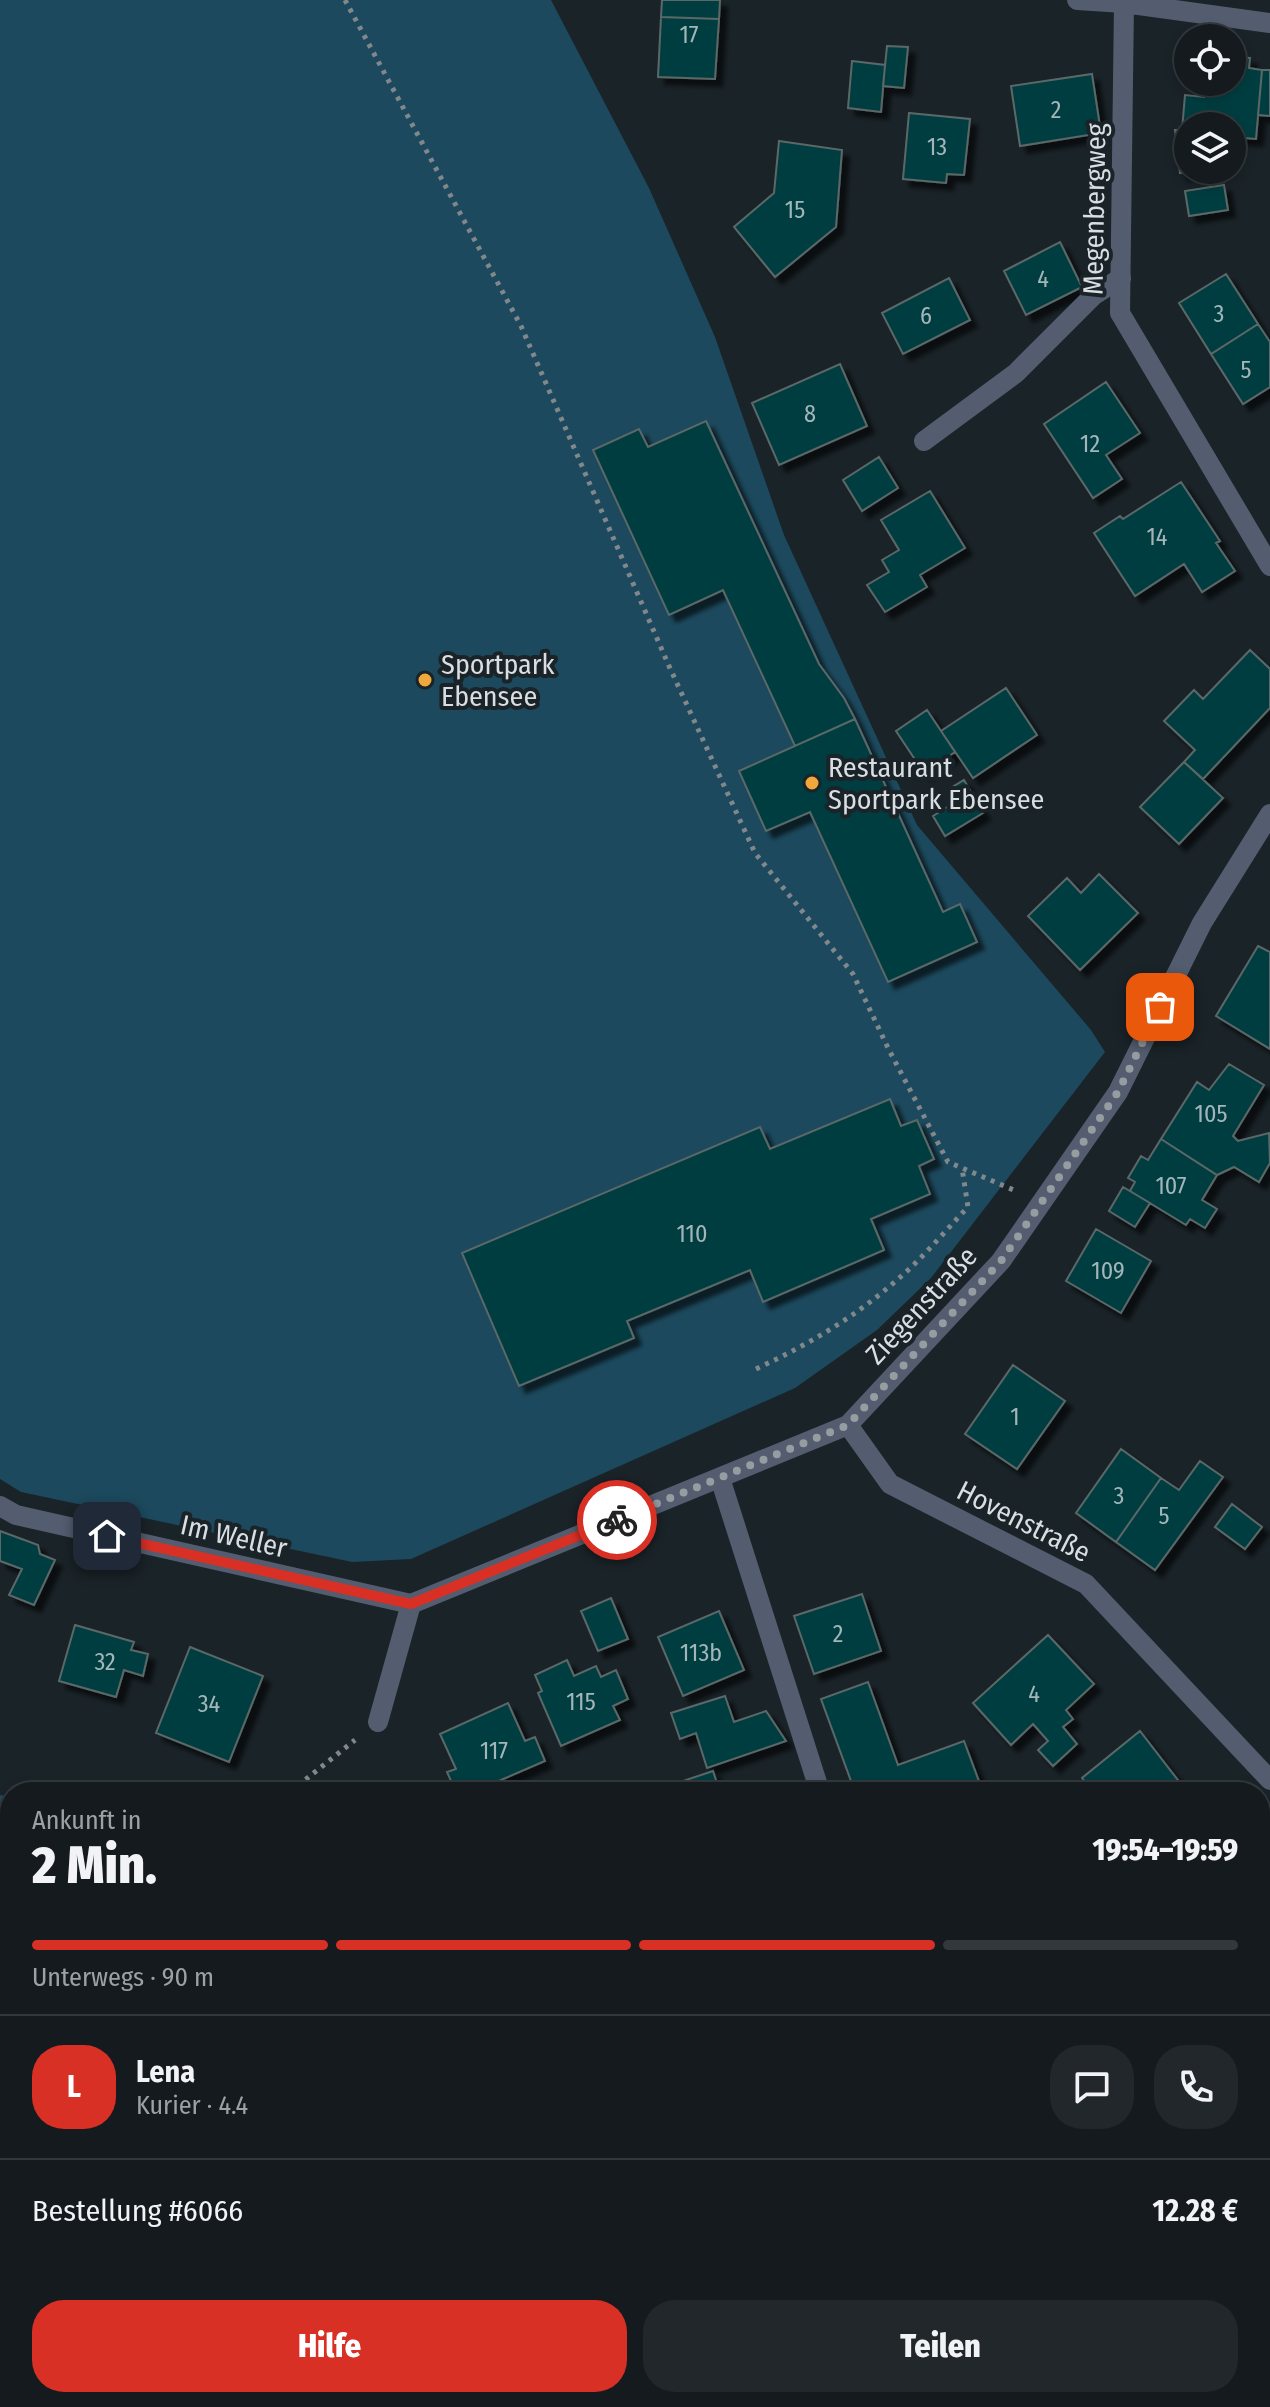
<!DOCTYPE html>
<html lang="de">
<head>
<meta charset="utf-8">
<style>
	:root { --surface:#141a1e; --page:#21272b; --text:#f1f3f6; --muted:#9da1a4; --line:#33383c; --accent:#d93025 }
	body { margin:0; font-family:"Fira Sans Condensed",sans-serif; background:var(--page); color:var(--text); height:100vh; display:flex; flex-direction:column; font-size:30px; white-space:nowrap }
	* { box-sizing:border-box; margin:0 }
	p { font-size:26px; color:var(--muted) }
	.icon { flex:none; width:44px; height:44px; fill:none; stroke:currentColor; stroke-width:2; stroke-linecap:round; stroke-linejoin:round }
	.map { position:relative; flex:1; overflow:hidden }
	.drawer { position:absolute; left:0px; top:1782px; width:1270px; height:626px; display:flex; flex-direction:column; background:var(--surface); border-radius:32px 32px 0 0; box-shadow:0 4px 12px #0003,0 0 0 2px var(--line) }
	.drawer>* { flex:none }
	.tools { position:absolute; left:1174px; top:24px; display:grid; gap:16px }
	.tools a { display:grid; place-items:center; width:72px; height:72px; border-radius:50%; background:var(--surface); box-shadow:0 4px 12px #0003,0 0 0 2px var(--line); font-size:40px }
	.pin { position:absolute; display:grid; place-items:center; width:68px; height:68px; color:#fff; margin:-34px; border-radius:16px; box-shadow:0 4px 12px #0006 }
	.courier { position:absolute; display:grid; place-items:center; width:80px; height:80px; margin:-40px; border:6px solid #d93025; border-radius:50%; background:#fff; color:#222; box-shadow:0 2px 10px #0007 }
	.head em { font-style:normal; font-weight:800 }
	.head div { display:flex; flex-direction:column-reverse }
	.head { display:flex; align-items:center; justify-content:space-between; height:136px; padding:0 32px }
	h1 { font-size:52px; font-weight:800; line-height:60px }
	.bar { display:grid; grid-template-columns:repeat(4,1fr); gap:12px 8px; align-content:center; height:96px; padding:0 32px }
	.bar i { height:10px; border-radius:6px; background:var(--line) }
	.bar .current { background:var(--accent) }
	.bar p { grid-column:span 4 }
	.line { display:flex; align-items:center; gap:20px; padding:0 32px; border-top:2px solid var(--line) }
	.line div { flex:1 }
	.round { display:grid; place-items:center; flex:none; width:84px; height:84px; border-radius:32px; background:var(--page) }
	.primary-button { display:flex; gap:16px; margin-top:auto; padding:16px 32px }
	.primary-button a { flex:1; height:92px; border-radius:32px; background:var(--accent); color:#fff; font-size:32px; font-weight:800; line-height:92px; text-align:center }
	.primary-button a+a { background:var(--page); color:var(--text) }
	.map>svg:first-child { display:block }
</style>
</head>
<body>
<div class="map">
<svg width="1270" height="2407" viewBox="0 0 1270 2407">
	<defs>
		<pattern id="forest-crowns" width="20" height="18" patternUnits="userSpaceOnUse" patternTransform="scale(2)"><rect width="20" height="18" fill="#1c495d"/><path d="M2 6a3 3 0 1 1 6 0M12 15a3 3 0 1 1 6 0" fill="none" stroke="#3c6374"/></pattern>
		<filter id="shadow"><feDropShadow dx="7" dy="7" stdDeviation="2" flood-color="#0009"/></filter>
	</defs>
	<rect width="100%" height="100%" fill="#1a2328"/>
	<path fill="url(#forest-crowns)" d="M 0,1795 L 10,1797 L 10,2398 L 1260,2398 L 1260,2382 L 1270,2383 L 1270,2407 L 0,2407 Z"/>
	<path fill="#1c495d" d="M 0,0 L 551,0 L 649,188 L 715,337 L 784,535 L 917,825 L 1091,1030 L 1105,1052 L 931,1278 L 877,1330 L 795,1388 L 411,1559 L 352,1562 L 21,1492 L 0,1479 Z"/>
	<path fill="#023d3f" stroke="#5b6868" stroke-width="2" filter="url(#shadow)" d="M 662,0 L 720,0 L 719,19 L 661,17 Z
		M 661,17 L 719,19 L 715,79 L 658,77 Z
		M 887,46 L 908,47 L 904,88 L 883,86 Z
		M 1232,57 L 1250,58 L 1249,68 L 1262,70 L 1256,139 L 1232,137 L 1232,126 L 1188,126 L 1188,170 L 1198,170 L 1180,173 L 1175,130 L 1182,130 L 1185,95 L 1204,97 L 1205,82 L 1232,82 Z
		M 852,61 L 885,65 L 881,112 L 848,108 Z
		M 1262,70 L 1270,70 L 1270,116 L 1258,115 Z
		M 1092,74 L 1101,133 L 1020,146 L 1011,86 Z
		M 909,113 L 970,119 L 964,175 L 947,174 L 946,183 L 903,179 Z
		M 779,141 L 842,150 L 836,227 L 775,277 L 734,227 L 774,193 Z
		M 1224,185 L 1228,210 L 1189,216 L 1185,191 Z
		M 1060,242 L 1082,287 L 1026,315 L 1004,271 Z
		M 1226,274 L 1258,324 L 1211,354 L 1179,303 Z
		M 949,278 L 970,320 L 903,354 L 882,313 Z
		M 1258,324 L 1270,342 L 1270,387 L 1243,404 L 1211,354 Z
		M 840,364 L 867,426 L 779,465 L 752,403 Z
		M 1106,382 L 1140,433 L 1106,455 L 1122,479 L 1093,498 L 1044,424 Z
		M 706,421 L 819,664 L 844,698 L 855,719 L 795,746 L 723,590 L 669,615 L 593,450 L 639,429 L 648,447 Z
		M 879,457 L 898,488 L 862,511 L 843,480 Z
		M 1181,482 L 1220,541 L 1216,543 L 1235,571 L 1202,592 L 1184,564 L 1135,596 L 1094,533 L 1120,516 L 1123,519 Z
		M 930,491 L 965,548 L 920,575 L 927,587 L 885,612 L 867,585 L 889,572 L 882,560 L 899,550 L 881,520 Z
		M 1250,650 L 1270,669 L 1270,708 L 1203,779 L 1184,762 L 1195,750 L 1164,721 L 1194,690 L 1203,699 Z
		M 1006,688 L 1037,735 L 973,778 L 941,731 Z
		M 927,710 L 955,752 L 924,773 L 896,731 Z
		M 855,719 L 943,912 L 960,904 L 977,942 L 888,982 L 810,812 L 766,831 L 739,771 Z
		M 1184,762 L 1223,798 L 1179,844 L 1140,807 Z
		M 964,780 L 983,813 L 945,836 L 933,816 L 957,801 L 949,789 Z
		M 1099,874 L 1138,913 L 1080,970 L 1028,916 L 1067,878 L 1081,893 Z
		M 1258,946 L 1270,952 L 1270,1049 L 1216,1016 Z
		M 1229,1064 L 1264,1085 L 1233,1136 L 1238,1141 L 1269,1133 L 1270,1163 L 1259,1182 L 1234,1167 L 1217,1175 L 1161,1139 L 1197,1082 L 1209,1090 Z
		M 890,1099 L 901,1126 L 917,1120 L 934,1159 L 919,1166 L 930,1194 L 871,1219 L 884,1250 L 763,1302 L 750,1270 L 627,1321 L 634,1338 L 519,1386 L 462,1253 L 760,1127 L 770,1149 Z
		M 1161,1139 L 1217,1175 L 1202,1200 L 1217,1209 L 1205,1228 L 1190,1219 L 1186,1225 L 1130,1191 L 1135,1182 L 1128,1178 L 1141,1156 L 1148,1160 Z
		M 1123,1187 L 1150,1203 L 1135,1227 L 1109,1211 Z
		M 1096,1229 L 1151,1261 L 1121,1313 L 1066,1281 Z
		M 1013,1365 L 1065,1401 L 1017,1469 L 965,1434 Z
		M 1121,1449 L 1161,1478 L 1116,1542 L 1076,1513 Z
		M 1200,1461 L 1223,1477 L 1155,1570 L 1116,1542 L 1161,1478 L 1179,1490 Z
		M 1232,1504 L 1262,1527 L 1245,1549 L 1215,1527 Z
		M 0,1531 L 38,1545 L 40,1554 L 55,1560 L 34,1605 L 9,1595 L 22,1569 L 0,1561 Z
		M 862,1594 L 881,1651 L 814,1674 L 794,1616 Z
		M 611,1598 L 628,1639 L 598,1651 L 581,1611 Z
		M 719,1611 L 744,1670 L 683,1696 L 658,1637 Z
		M 75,1625 L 134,1642 L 131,1650 L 148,1654 L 143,1676 L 124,1670 L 116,1697 L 59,1681 Z
		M 1048,1635 L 1094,1684 L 1066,1710 L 1073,1719 L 1063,1727 L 1077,1744 L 1053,1766 L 1038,1750 L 1048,1741 L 1033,1724 L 1011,1745 L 973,1703 Z
		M 190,1647 L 263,1676 L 229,1762 L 156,1733 Z
		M 567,1660 L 574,1676 L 596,1666 L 601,1677 L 616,1670 L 628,1699 L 613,1706 L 620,1720 L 561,1746 L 538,1693 L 542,1691 L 535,1675 Z
		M 868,1682 L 898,1765 L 964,1741 L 983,1792 L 855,1792 L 821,1699 Z
		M 725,1696 L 734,1722 L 766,1711 L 786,1741 L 707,1768 L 696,1733 L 680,1739 L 671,1713 Z
		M 508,1703 L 525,1741 L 535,1737 L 545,1761 L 473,1792 L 456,1792 L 447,1772 L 456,1769 L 440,1734 Z
		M 1140,1731 L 1184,1788 L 1180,1792 L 1093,1792 L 1082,1778 Z
		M 713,1771 L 720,1792 L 657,1792 L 656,1790 Z
		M 780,1784 L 782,1792 L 757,1792 Z
		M 1265,1917 L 1270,1930 L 1270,2077 L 1260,2080 L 1260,1919 Z"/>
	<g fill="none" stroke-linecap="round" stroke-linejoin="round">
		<path stroke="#81888c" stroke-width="5" stroke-dasharray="4 6" stroke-linecap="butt" d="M 345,0 L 521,326 L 669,666 L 755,853 L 853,974 L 889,1050 L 948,1162 L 1016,1191
			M 756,1369 C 809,1344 854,1318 898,1279 C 923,1258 945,1231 968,1207 L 962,1168
			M 290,1792 L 355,1740
			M 0,2033 L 10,2042
			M 0,2083 L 10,2087
			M 0,2161 L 10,2164
			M 377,2398 L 390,2407
			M 27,2407 L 30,2398"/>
		<path stroke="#535d6f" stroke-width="20" d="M 924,441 L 1016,373 L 1094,295 L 1121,278
			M 720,1478 L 820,1792
			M 378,1722 L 411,1604"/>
		<path stroke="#535d6f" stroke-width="20" d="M 1077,0 L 1124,3 L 1270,23
			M 1124,3 L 1120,313 L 1270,566
			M 848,1425 L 890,1484 L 1086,1584 L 1270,1780
			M 0,1506 L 16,1515 L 411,1604 L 848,1425 L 1001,1261 L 1118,1092 L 1202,923 L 1270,814"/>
	</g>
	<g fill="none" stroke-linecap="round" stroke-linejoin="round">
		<path stroke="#969da1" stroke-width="8" stroke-dasharray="0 14.4" d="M 617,1520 L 848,1425 L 1001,1261 L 1118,1092 L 1160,1007"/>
		<path stroke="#d93025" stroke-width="10" d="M 107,1536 L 411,1604 L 617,1520"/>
	</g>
	<g fill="#eea83c" stroke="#1a2328" stroke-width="3">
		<circle cx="425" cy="680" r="8"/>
		<circle cx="812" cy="783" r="8"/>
	</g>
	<g text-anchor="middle" stroke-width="8" stroke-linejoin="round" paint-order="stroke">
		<g font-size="24" fill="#a2b6b9">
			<text x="689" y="43">17</text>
			<text x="1056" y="118">2</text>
			<text x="937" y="155">13</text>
			<text x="795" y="218">15</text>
			<text x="1043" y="287">4</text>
			<text x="1219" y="322">3</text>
			<text x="926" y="324">6</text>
			<text x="1246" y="378">5</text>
			<text x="810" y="422">8</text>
			<text x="1090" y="452">12</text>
			<text x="1157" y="545">14</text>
			<text x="1211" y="1122">105</text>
			<text x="1171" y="1194">107</text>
			<text x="692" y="1242">110</text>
			<text x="1108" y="1279">109</text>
			<text x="1015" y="1425">1</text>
			<text x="1119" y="1504">3</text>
			<text x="1164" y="1524">5</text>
			<text x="838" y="1642">2</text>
			<text x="701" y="1661">113b</text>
			<text x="105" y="1670">32</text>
			<text x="1034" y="1702">4</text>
			<text x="581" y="1710">115</text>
			<text x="209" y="1712">34</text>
			<text x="494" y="1759">117</text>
		</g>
		<g font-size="28" fill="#d8dee2" stroke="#1a2328">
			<text transform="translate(1094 209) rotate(-89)" y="10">Megenbergweg</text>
			<text transform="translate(921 1305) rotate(-47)" y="10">Ziegenstraße</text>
			<text transform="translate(1024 1521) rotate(27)" y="10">Hovenstraße</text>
			<text transform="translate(234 1536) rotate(13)" y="10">Im Weller</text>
		</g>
		<g font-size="28" fill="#d8dee2" stroke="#1a2328" text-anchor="start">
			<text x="441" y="674">Sportpark<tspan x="441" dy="32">Ebensee</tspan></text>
			<text x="828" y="777">Restaurant<tspan x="828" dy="32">Sportpark Ebensee</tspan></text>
		</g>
	</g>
</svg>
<div class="tools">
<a><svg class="icon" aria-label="locate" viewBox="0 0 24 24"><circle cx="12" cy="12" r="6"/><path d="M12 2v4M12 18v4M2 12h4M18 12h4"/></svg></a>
<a><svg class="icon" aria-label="layers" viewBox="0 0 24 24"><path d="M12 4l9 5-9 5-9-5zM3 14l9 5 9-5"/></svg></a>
</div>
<div class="pin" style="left:1160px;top:1007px;background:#ea580c"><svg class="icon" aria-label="bag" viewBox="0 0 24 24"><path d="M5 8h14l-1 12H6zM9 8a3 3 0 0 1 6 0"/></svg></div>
<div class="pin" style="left:107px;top:1536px;background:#1f2937"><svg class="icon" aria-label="home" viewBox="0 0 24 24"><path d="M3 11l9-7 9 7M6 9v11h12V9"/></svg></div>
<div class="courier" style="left:617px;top:1520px"><svg class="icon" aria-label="bike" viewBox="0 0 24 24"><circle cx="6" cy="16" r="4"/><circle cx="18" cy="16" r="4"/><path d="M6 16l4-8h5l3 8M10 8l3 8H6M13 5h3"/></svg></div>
<section class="drawer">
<div class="head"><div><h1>2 Min.</h1><p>Ankunft in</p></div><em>19:54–19:59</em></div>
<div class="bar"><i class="current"></i><i class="current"></i><i class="current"></i><i></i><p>Unterwegs · 90 m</p></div>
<div class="line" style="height:144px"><b class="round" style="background:var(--accent);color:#fff">L</b><div><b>Lena</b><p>Kurier · 4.4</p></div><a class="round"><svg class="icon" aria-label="chat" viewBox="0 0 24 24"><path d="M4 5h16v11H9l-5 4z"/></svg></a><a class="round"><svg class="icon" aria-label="phone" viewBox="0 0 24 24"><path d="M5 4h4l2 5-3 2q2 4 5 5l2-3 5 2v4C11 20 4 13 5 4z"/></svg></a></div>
<div class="line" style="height:104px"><div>Bestellung #6066</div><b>12.28 €</b></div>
<div class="primary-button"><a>Hilfe</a><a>Teilen</a></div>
</section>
</div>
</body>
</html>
